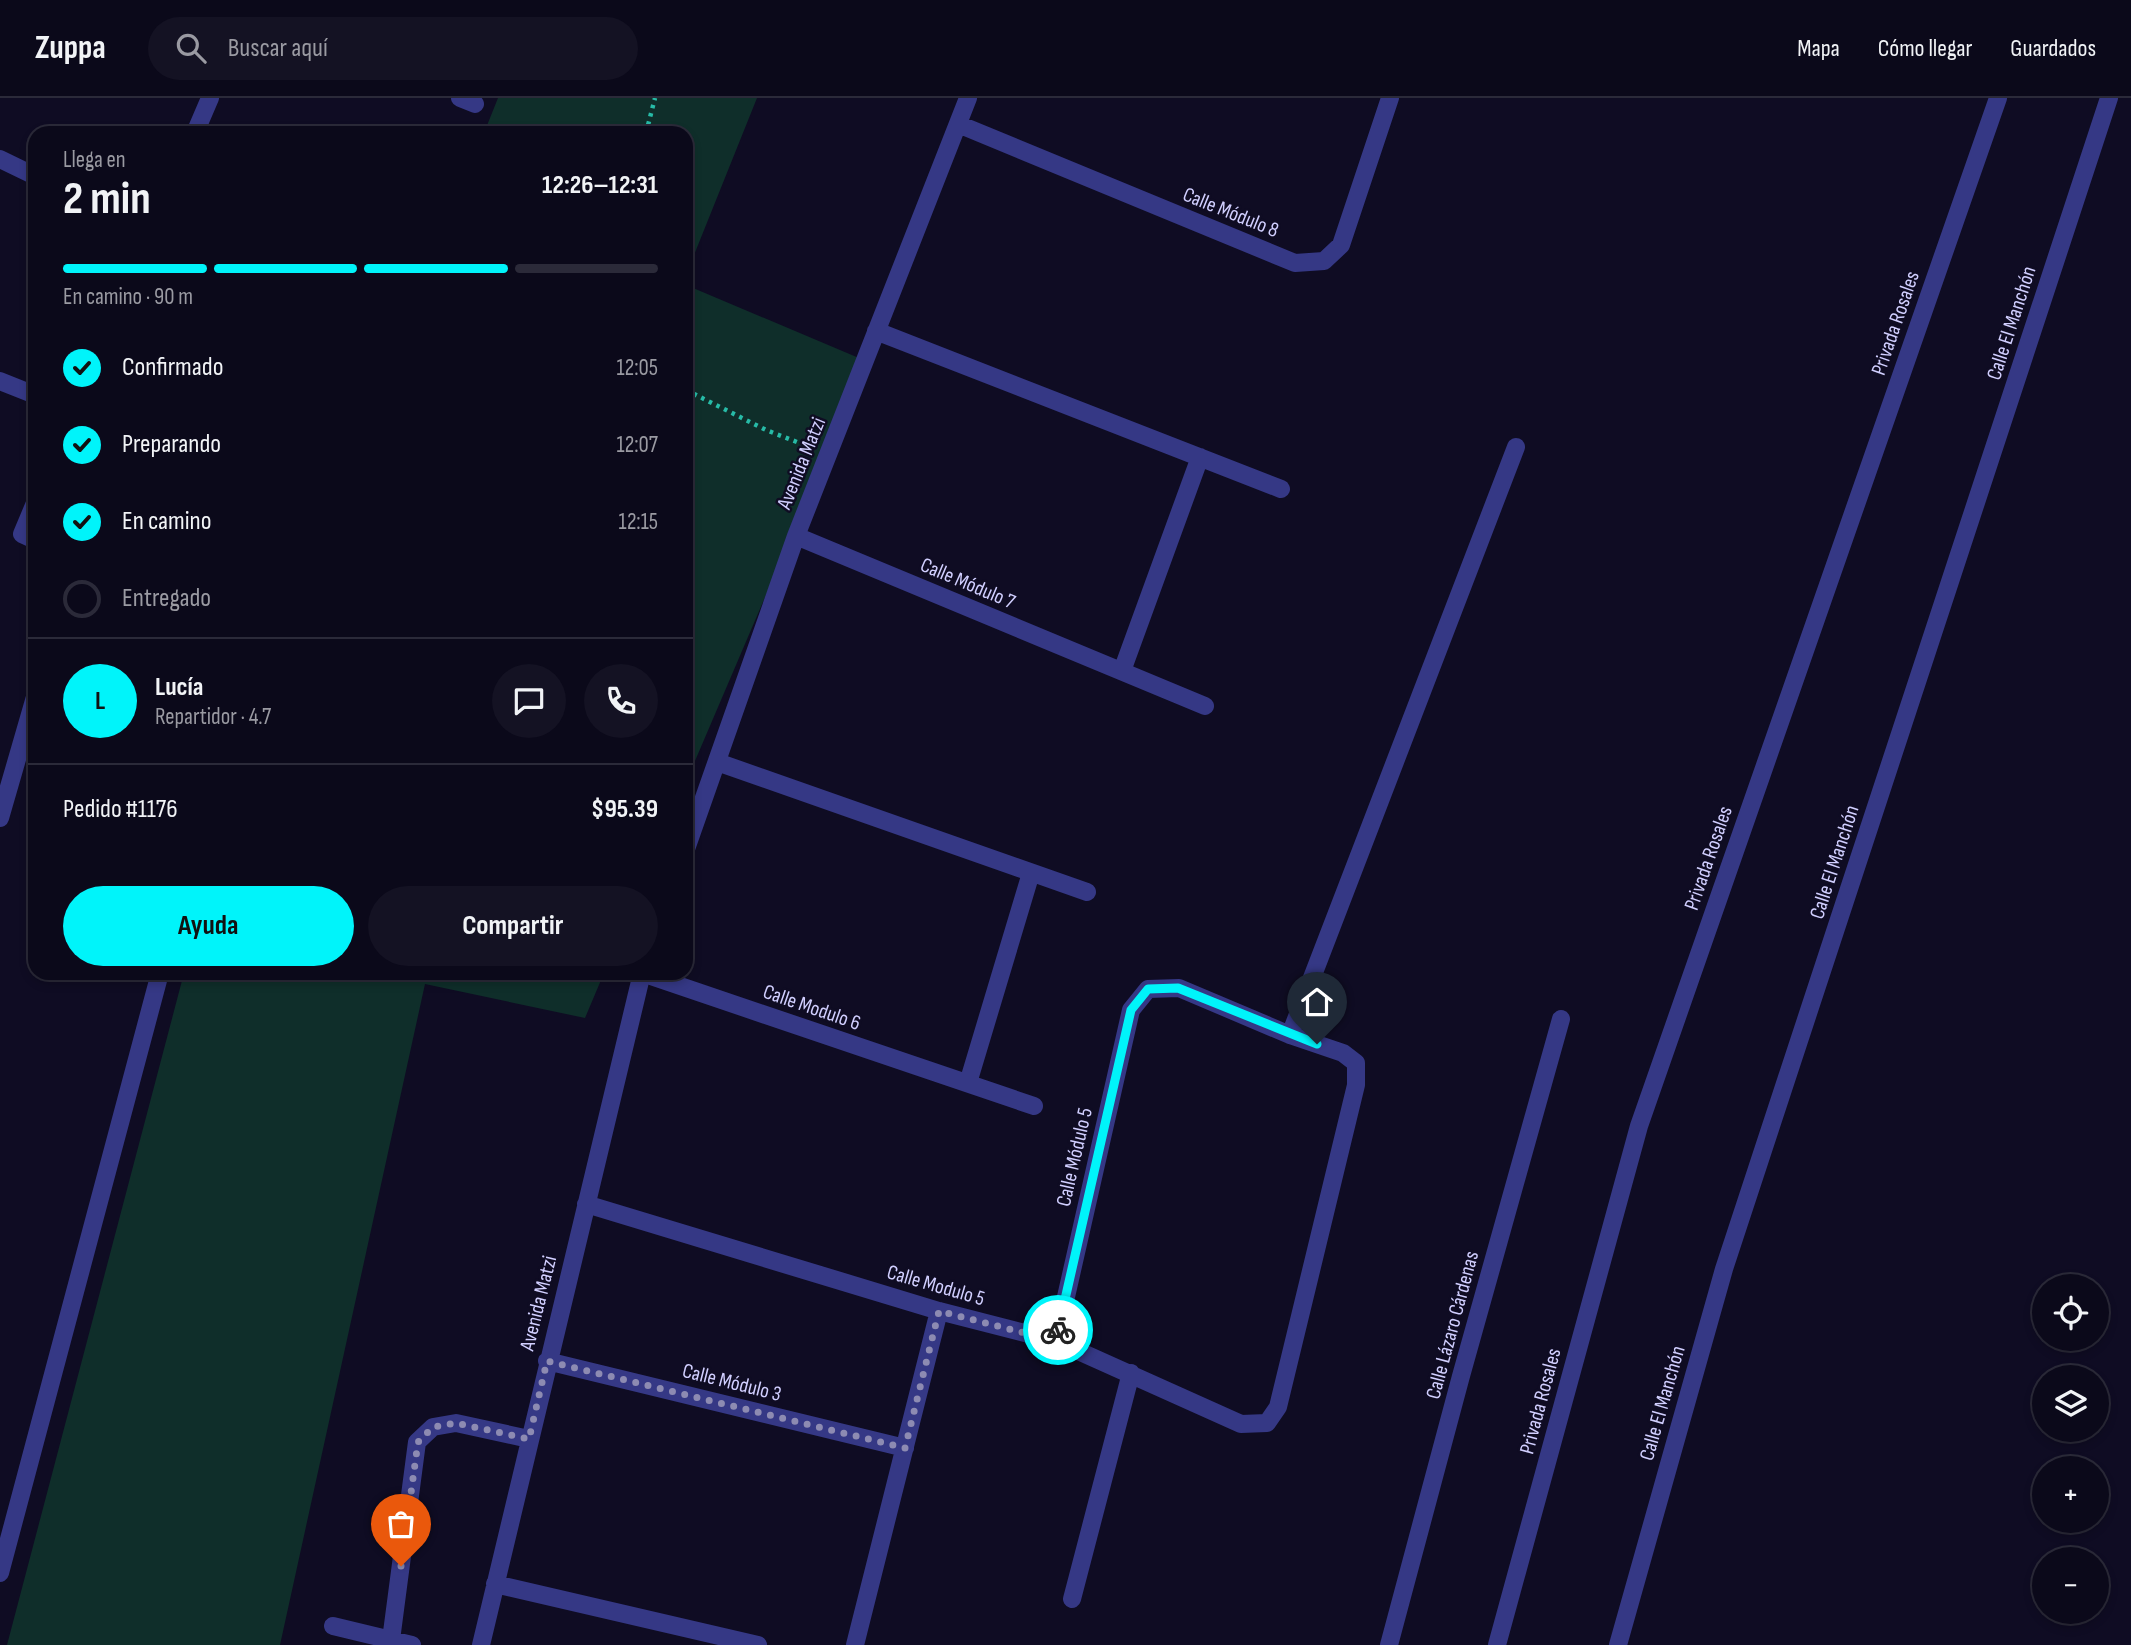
<!DOCTYPE html>
<html lang="es">
<head>
<meta charset="utf-8">
<style>
	:root { --surface:#0b091a; --page:#141223; --text:#f1f3f6; --muted:#9a9aa2; --line:#2b2a39; --accent:#00f4fa }
	body { margin:0; font-family:"Sofia Sans Condensed",sans-serif; background:var(--page); color:var(--text); height:100vh; display:flex; flex-direction:column; font-size:26px; white-space:nowrap }
	* { box-sizing:border-box; margin:0 }
	p { font-size:23px; color:var(--muted) }
	.icon { flex:none; width:38px; height:38px; fill:none; stroke:currentColor; stroke-width:2; stroke-linecap:round; stroke-linejoin:round }
	.map { position:relative; flex:1; overflow:hidden }
	.sheet { position:absolute; left:28px; top:28px; width:665px; height:854px; display:flex; flex-direction:column; background:var(--surface); border-radius:21px; box-shadow:0 4px 10px #0003,0 0 0 2px var(--line) }
	.sheet>* { flex:none }
	.tools { position:absolute; left:2032px; top:1176px; display:grid; gap:14px }
	.tools a { display:grid; place-items:center; width:77px; height:77px; border-radius:50%; background:var(--surface); box-shadow:0 4px 10px #0003,0 0 0 2px var(--line); font-size:35px }
	.pin { position:absolute; display:grid; place-items:center; width:60px; height:60px; color:#fff; margin:-72px -30px; border-radius:50% 50% 50% 0; rotate:-45deg; box-shadow:0 0 7px #0007 }
	.pin .icon { rotate:45deg }
	.courier { position:absolute; display:grid; place-items:center; width:70px; height:70px; margin:-35px; border:5px solid #00f4fa; border-radius:50%; background:#fff; color:#222; box-shadow:0 2px 9px #0007 }
	.headline em { font-style:normal; font-weight:700 }
	.headline div { display:flex; flex-direction:column-reverse }
	.headline { display:flex; align-items:center; justify-content:space-between; height:119px; padding:0 35px }
	h1 { font-size:46px; font-weight:700; line-height:52px }
	.bar { display:grid; grid-template-columns:repeat(4,1fr); gap:10px 7px; align-content:center; height:84px; padding:0 35px }
	.bar i { height:9px; border-radius:5px; background:var(--line) }
	.bar .on { background:var(--accent) }
	.bar p { grid-column:span 4 }
	.line { display:flex; align-items:center; gap:18px; padding:0 35px; border-top:2px solid var(--line) }
	.line div { flex:1 }
	.round { display:grid; place-items:center; flex:none; width:74px; height:74px; border-radius:37px; background:var(--page) }
	ol { padding:0 35px; list-style:none }
	li { display:flex; align-items:center; gap:21px; height:77px }
	li p { margin-inline-start:auto }
	li .icon { padding:7px; border-radius:50%; background:var(--accent); color:#111; stroke-width:4 }
	li:last-child { color:var(--muted) }
	li i { width:38px; height:38px; border:4px solid var(--line); border-radius:50% }
	.cta { display:flex; gap:14px; margin-top:auto; padding:14px 35px }
	.cta a { flex:1; height:80px; border-radius:42px; background:var(--accent); color:#111; font-size:28px; font-weight:700; line-height:80px; text-align:center }
	.cta a+a { background:var(--page); color:var(--text) }
	header { display:flex; align-items:center; gap:42px; box-sizing:border-box; height:98px; padding:0 35px; background:var(--surface); border-bottom:2px solid var(--line) }
	header strong { font-size:33px }
	nav { display:flex; gap:38px; margin-inline-start:auto; font-size:24px }
	.search { width:490px; height:63px; background:var(--page); display:flex; align-items:center; gap:18px; box-sizing:border-box; padding:0 24px; border-radius:38px; color:var(--muted); font-size:26px }
	.map>svg:first-child { display:block }
</style>
</head>
<body>
<header>
<strong>Zuppa</strong>
<div class="search"><svg class="icon" aria-label="search" viewBox="0 0 24 24"><circle cx="10" cy="10" r="6"/><path d="M15 15l6 6"/></svg>Buscar aquí</div>
<nav><a>Mapa</a><a>Cómo llegar</a><a>Guardados</a></nav>
</header>
<div class="map">
<svg width="2131" height="1547" viewBox="0 0 2131 1547">
	<rect width="100%" height="100%" fill="#0f0c23"/>
	<path fill="#0f2e2a" d="M 498,0 L 757,0 L 686,177 L 686,35 L 484,35 Z
		M 686,187 L 866,263 L 686,684 Z
		M 184,875 L 604,875 L 585,920 L 425,886 L 280,1547 L 7,1547 Z"/>
	<g fill="none" stroke-linecap="round" stroke-linejoin="round">
		<path stroke="#27bba7" stroke-width="4.5" stroke-dasharray="3.5 5" stroke-linecap="butt" d="M 646,35 L 655,0
			M 686,292 L 766,332 L 802,346"/>
		<path stroke="#353885" stroke-width="18" d="M 460,0 L 475,6
			M 958,26 L 1295,165 L 1324,163 L 1341,147 L 1390,0
			M 195,35 L 210,0
			M 0,61 L 35,78
			M 876,233 L 1281,391
			M 0,283 L 35,297
			M 35,405 L 22,436 L 35,442
			M 796,438 L 1205,608
			M 1122,573 L 1200,359
			M 717,664 L 1087,794
			M 0,720 L 35,599
			M 686,751 L 796,438 L 968,0
			M 642,875 L 1034,1008
			M 1290,937 L 1516,349
			M 968,985 L 1031,775
			M 586,1106 L 939,1213 L 1056,1243 L 1241,1326 L 1267,1325 L 1278,1309 L 1356,987 L 1356,965 L 1343,955 L 1290,937 L 1179,890 L 1148,891 L 1131,912 L 1056,1243
			M 547,1263 L 905,1350
			M 0,1475 L 160,875
			M 495,1486 L 758,1547
			M 1072,1501 L 1131,1275
			M 333,1528 L 412,1547
			M 391,1542 L 417,1344 L 433,1329 L 456,1325 L 529,1341
			M 481,1547 L 642,875
			M 855,1547 L 939,1213
			M 1389,1547 L 1461,1278 L 1561,921
			M 1497,1547 L 1639,1028 L 1998,0
			M 1618,1547 L 1724,1171 L 2109,0"/>
	</g>
	<g fill="none" stroke-linecap="round" stroke-linejoin="round">
		<path stroke="#8d8bb2" stroke-width="7" stroke-dasharray="0 12.6" d="M 401,1468 L 418,1344 L 433,1329 L 456,1325 L 529,1341 L 547,1263 L 905,1350 L 939,1213 L 1056,1243 L 1058,1232"/>
		<path stroke="#00f4fa" stroke-width="9" d="M 1058,1232 L 1131,912 L 1148,891 L 1178,890 L 1317,946"/>
	</g>
	<g text-anchor="middle" stroke-width="5" stroke-linejoin="round" paint-order="stroke">
		<g font-size="21" fill="#d1cfff" stroke="#0f0c23">
			<text transform="translate(1231 114) rotate(22)" y="7">Calle Módulo 8</text>
			<text transform="translate(1895 225) rotate(-71)" y="7">Privada Rosales</text>
			<text transform="translate(2011 225) rotate(-72)" y="7">Calle El Manchón</text>
			<text transform="translate(801 365) rotate(-68)" y="7">Avenida Matzi</text>
			<text transform="translate(968 485) rotate(23)" y="7">Calle Módulo 7</text>
			<text transform="translate(1708 760) rotate(-71)" y="7">Privada Rosales</text>
			<text transform="translate(1834 764) rotate(-72)" y="7">Calle El Manchón</text>
			<text transform="translate(812 909) rotate(19)" y="7">Calle Modulo 6</text>
			<text transform="translate(1074 1059) rotate(-77)" y="7">Calle Módulo 5</text>
			<text transform="translate(936 1187) rotate(16)" y="7">Calle Modulo 5</text>
			<text transform="translate(538 1205) rotate(-76)" y="7">Avenida Matzi</text>
			<text transform="translate(1452 1227) rotate(-75)" y="7">Calle Lázaro Cárdenas</text>
			<text transform="translate(732 1284) rotate(14)" y="7">Calle Módulo 3</text>
			<text transform="translate(1540 1303) rotate(-75)" y="7">Privada Rosales</text>
			<text transform="translate(1662 1305) rotate(-74)" y="7">Calle El Manchón</text>
		</g>
	</g>
</svg>
<div class="tools">
<a><svg class="icon" aria-label="locate" viewBox="0 0 24 24"><circle cx="12" cy="12" r="6"/><path d="M12 2v4M12 18v4M2 12h4M18 12h4"/></svg></a>
<a><svg class="icon" aria-label="layers" viewBox="0 0 24 24"><path d="M12 4l9 5-9 5-9-5zM3 14l9 5 9-5"/></svg></a>
<a>+</a>
<a>−</a>
</div>
<div class="pin" style="left:401px;top:1468px;background:#ea580c"><svg class="icon" aria-label="bag" viewBox="0 0 24 24"><path d="M5 8h14l-1 12H6zM9 8a3 3 0 0 1 6 0"/></svg></div>
<div class="pin" style="left:1317px;top:946px;background:#1f2937"><svg class="icon" aria-label="home" viewBox="0 0 24 24"><path d="M3 11l9-7 9 7M6 9v11h12V9"/></svg></div>
<div class="courier" style="left:1058px;top:1232px"><svg class="icon" aria-label="bike" viewBox="0 0 24 24"><circle cx="6" cy="16" r="4"/><circle cx="18" cy="16" r="4"/><path d="M6 16l4-8h5l3 8M10 8l3 8H6M13 5h3"/></svg></div>
<section class="sheet">
<div class="headline"><div><h1>2 min</h1><p>Llega en</p></div><em>12:26–12:31</em></div>
<div class="bar"><i class="on"></i><i class="on"></i><i class="on"></i><i></i><p>En camino · 90 m</p></div>
<ol>
<li><svg class="icon" aria-label="check" viewBox="0 0 24 24"><path d="M5 12l5 5 9-10"/></svg>Confirmado<p>12:05</p></li>
<li><svg class="icon" aria-label="check" viewBox="0 0 24 24"><path d="M5 12l5 5 9-10"/></svg>Preparando<p>12:07</p></li>
<li><svg class="icon" aria-label="check" viewBox="0 0 24 24"><path d="M5 12l5 5 9-10"/></svg>En camino<p>12:15</p></li>
<li><i></i>Entregado</li>
</ol>
<div class="line" style="height:126px"><b class="round" style="background:var(--accent);color:#111">L</b><div><b>Lucía</b><p>Repartidor · 4.7</p></div><a class="round"><svg class="icon" aria-label="chat" viewBox="0 0 24 24"><path d="M4 5h16v11H9l-5 4z"/></svg></a><a class="round"><svg class="icon" aria-label="phone" viewBox="0 0 24 24"><path d="M5 4h4l2 5-3 2q2 4 5 5l2-3 5 2v4C11 20 4 13 5 4z"/></svg></a></div>
<div class="line" style="height:91px"><div>Pedido #1176</div><b>$95.39</b></div>
<div class="cta"><a>Ayuda</a><a>Compartir</a></div>
</section>
</div>
</body>
</html>
